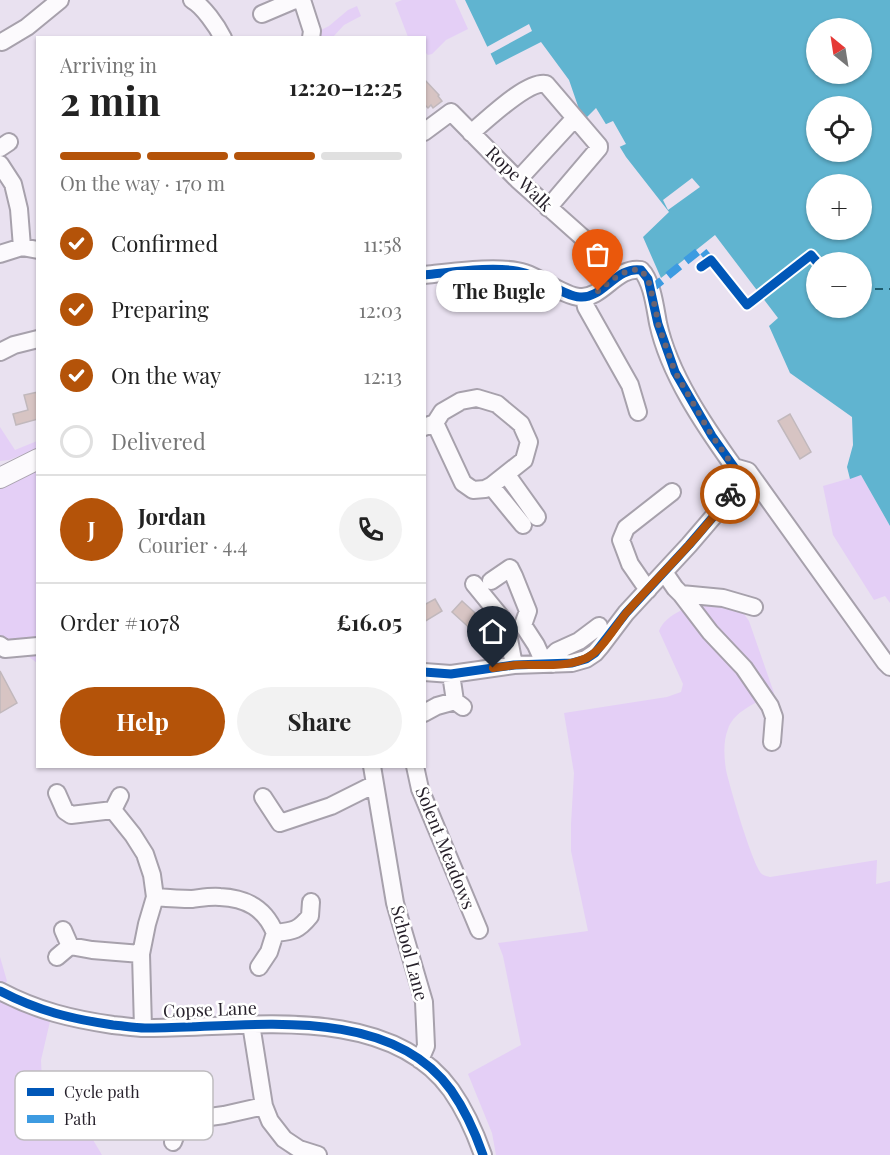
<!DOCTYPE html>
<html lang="en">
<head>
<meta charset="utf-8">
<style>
	:root { --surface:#fff; --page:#f2f2f2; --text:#222; --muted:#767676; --line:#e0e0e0; --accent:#b45309 }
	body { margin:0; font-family:"Playfair Display",serif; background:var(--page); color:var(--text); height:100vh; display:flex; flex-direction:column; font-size:22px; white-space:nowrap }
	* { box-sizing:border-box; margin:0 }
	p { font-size:20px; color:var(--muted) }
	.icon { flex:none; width:33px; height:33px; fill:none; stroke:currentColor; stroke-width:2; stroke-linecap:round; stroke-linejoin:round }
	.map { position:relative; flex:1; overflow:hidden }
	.side { position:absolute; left:36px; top:36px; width:390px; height:732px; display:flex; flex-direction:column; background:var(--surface); border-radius:0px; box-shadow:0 2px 4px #0004 }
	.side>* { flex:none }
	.needle { width:39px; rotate:330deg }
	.buttons { position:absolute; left:806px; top:18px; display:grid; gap:12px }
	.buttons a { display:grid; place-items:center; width:66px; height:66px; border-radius:50%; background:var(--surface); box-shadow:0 2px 4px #0004; font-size:30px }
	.pin { position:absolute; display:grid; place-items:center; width:51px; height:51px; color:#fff; margin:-62px -26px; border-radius:50% 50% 50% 0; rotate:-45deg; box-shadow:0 0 6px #0007 }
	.pin .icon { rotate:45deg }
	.courier { position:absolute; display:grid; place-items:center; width:60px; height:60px; margin:-30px; border:4px solid #b45309; border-radius:50%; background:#fff; color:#222; box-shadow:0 2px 8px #0007 }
	.bubble { position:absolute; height:42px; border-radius:21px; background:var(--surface); box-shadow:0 2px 4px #0004; font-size:20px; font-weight:700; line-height:42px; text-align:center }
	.head em { font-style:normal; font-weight:700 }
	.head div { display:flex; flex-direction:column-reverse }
	.head { display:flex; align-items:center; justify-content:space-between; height:102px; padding:0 24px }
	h1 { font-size:39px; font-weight:700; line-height:45px }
	.bar { display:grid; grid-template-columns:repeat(4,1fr); gap:9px 6px; align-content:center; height:72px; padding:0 24px }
	.bar i { height:8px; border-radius:4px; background:var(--line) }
	.bar .on { background:var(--accent) }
	.bar p { grid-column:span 4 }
	.line { display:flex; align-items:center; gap:15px; padding:0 24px; border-top:2px solid var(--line) }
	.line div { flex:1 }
	.round { display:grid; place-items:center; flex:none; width:63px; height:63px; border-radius:32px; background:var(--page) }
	ol { padding:0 24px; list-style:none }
	li { display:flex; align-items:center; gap:18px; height:66px }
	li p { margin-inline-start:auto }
	li .icon { padding:6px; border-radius:50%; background:var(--accent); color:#fff; stroke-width:4 }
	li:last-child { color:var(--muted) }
	li i { width:33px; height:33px; border:3px solid var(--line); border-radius:50% }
	.primary-button { display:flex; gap:12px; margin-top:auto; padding:12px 24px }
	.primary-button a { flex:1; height:69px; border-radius:36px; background:var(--accent); color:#fff; font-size:24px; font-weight:700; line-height:69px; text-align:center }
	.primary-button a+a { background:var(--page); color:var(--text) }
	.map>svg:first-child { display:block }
</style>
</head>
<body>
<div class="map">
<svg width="890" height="1155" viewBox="0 0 890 1155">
	<rect width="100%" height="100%" fill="#e9e1f0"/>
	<path fill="#e4cff6" d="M 402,0 L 455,0 L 468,29 L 446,40 L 432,54 L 428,55 L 425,52 L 424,38 L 408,37 L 395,3 Z
		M 357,6 L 361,16 L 344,25 L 333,37 L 319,37 L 319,32 L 321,30 L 329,26 L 348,10 Z
		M 0,427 L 15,450 L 37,441 L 37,449 L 9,460 L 0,461 Z
		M 37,461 L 37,663 L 19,649 L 0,649 L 0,481 Z
		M 861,475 L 890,526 L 890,603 L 885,596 L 874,600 L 833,535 L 823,486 Z
		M 711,602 L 742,611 L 749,621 L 774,693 C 758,702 734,711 728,729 C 723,741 724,757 726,770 C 729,784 753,867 762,874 C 764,876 768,876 770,877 L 877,860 L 876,884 L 890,881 L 890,1155 L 496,1155 L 492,1133 L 468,1074 L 521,1045 L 503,956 L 498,943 L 588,931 L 571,851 L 571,824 L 574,773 L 564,713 L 667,697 L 681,692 L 683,684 L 659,631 C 666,613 693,604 711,602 Z
		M 0,957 L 7,981 L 1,992 L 52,1013 L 41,1060 L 43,1104 L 86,1128 L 102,1155 L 0,1155 Z"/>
	<path fill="#60b4d0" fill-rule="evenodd" d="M 465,0 L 890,0 L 890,526 L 861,475 L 850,479 L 847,467 L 853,445 L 852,417 L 790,373 L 769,326 L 778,318 L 715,235 L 661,278 L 643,237 L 669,212 L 626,157 L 596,108 L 585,119 L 579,109 L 569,80 L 541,42 L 496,65 ZM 816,28 L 861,28 L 861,74 L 816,74 ZM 816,106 L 861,106 L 861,152 L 816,152 ZM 816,184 L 861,184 L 861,230 L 816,230 ZM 816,262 L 861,262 L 861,308 L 816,308 Z"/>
	<path fill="#e9e1f0" d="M 529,24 L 532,31 L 488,55 L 485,48 Z
		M 613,121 L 626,144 L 617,148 L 604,125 Z
		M 692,178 L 700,187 L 668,210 L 663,200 Z"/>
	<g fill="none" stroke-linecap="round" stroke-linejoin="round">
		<path stroke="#093e4c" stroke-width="1.5" stroke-dasharray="8 6" stroke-linecap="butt" d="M 861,289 L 890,289"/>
	</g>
	<path fill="#d7c4c3" stroke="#c1b8bc" stroke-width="1.5" d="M 424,79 L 439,95 L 438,96 L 442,101 L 433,108 L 431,105 L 428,108 L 425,105 L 424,106 Z
		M 38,392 L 38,419 L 16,425 L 13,414 L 28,410 L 24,395 Z
		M 790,414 L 811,452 L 800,459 L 778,421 Z
		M 435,599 L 442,611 L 424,622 L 424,605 Z
		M 462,601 L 496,632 L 486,643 L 452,612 Z
		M 0,671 L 17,703 L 0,713 Z"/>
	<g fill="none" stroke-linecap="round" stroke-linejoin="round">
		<defs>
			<path id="minor" d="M 192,0 C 203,6 217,26 223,38
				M 302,0 L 312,31 L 311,38
				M 262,14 L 295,0
				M 2,42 L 27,27 L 60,0
				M 424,132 L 451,112 L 518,180 L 600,253 L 618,276
				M 471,133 C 486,121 527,80 546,84 L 599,146 L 599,148 L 548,208
				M 0,148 L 9,142
				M 0,164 L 13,184 L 19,209 L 22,247
				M 518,180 L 574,119
				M 0,254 L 22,247 L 38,250
				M 424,275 C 452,272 500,265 525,273 C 541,278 566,297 580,297 C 603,299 616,266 641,270 C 652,281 655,307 658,323 C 669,374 704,425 734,467
				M 584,297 L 586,307 L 630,385 L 638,412
				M 0,352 L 14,345 L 38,339
				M 424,427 L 435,423 L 442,412 L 461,401 L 477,398 L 497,404 L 521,424 L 529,442 L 524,460 L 491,486 L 485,489 L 473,490 L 463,483 L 435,423
				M 734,467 L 748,471 L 885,662 L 890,667
				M 507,475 L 537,517
				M 491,486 L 523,525
				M 664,572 L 675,588 L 681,594 L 723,598 L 754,607
				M 491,581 L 510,568 L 514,576 L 528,611 L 523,625 L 536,645 L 541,656 L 551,659
				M 474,584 L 501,617 L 508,634 L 514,665
				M 648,590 L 630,564 L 621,540 L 626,528 L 672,492
				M 681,594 L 710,632 L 744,668 L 770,706 L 774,717 L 772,742
				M 0,645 L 5,649 L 38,646
				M 553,664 L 551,659 L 553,655 L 557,651 L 579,641 L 599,626
				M 424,672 L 451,674 L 514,665 L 572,663 L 586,659 L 595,653 L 601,646 L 626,613 L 689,545 L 719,510 L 734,488 L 734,467
				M 451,674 L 455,701 L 463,707
				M 424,713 L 437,706 L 455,701
				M 372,766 L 395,903 L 424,1002 L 426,1046 L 420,1060
				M 415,766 L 420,789 L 479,930
				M 57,793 L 65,811 L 71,815 L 113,810 L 133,835 L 145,854 L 152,875 L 155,897 L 147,924 L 141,954 L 143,1028
				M 263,797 L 280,823 L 331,806 L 375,784
				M 113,810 L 120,796
				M 155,897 C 167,898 180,899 192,899 C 201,898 211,896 220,897 C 246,898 265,908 275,933 L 269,952 L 259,967
				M 63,930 L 70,946 L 92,950 L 141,954
				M 275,933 C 293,931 298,931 310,916 L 311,902
				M 57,957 L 70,946
				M 0,991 C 38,1011 72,1019 113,1025 C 124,1026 135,1028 145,1028 C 239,1029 386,1000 451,1090 C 465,1110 475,1132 483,1155
				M 251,1024 L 264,1106 L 270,1121 L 284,1139 L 299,1149 L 318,1155
				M 165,1112 L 181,1121
				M 173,1142 L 181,1121 L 224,1115 L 264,1106"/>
			<path id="major" d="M 0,478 L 38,459"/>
		</defs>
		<use href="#minor" stroke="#a7a1ac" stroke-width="20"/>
		<use href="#major" stroke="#a7a1ac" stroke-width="22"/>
		<use href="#minor" stroke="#fcfafd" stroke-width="16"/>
		<use href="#major" stroke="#fcfafd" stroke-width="20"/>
		<path stroke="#3d9be1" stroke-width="8" stroke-dasharray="15 8" stroke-linecap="butt" d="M 650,290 L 701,249 L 713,263"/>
		<defs>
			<path id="cycleway" d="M 701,267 L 711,260 L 747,305 L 811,255 L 817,262
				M 424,275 C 452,272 500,265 525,273 C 541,278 566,297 580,297 C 603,299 616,266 641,270 L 648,279 L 658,324 L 675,372 L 712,436 L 734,467 L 734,488 L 719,510 L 689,545 L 626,613 L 595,653 L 586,659 L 572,663 L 514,665 L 451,674 L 424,672
				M 0,991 C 38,1011 72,1019 113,1025 C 124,1026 135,1028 145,1028 C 239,1029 386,1000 451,1090 C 465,1110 475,1132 483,1155"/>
		</defs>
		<use href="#cycleway" stroke="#fff" stroke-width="13"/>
		<use href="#cycleway" stroke="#0057b8" stroke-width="9"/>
	</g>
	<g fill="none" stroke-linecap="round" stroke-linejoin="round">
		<path stroke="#6b6470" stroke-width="6" stroke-dasharray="0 10.8" d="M 598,291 C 610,282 625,267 641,270 L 648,279 L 656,311 L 658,324 L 675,372 L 712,436 L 734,467 L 734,488 L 730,494"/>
		<path stroke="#b45309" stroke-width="8" d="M 493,668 C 500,667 508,666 516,665 C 538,664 564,668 584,659 C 602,652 615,626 627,612 C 662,572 701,537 730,494"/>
	</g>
	<g text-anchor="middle" stroke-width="5" stroke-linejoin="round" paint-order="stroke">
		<g font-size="18" fill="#27212b" stroke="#fff">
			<text transform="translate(519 179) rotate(44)" y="6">Rope Walk</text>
			<text transform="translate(445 848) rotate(68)" y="6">Solent Meadows</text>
			<text transform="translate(409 953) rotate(75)" y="6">School Lane</text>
			<text transform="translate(210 1010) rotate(-2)" y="6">Copse Lane</text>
		</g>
	</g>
	<rect x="15" y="1071" width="198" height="69" rx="9" fill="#fff" stroke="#bebcbf" stroke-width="1.5"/>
	<rect x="27" y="1088" width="27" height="8" fill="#0057b8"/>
	<rect x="27" y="1115" width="27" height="8" fill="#3d9be1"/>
	<g font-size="16" fill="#27212b">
		<text x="64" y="1098">Cycle path</text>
		<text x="64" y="1125">Path</text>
	</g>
</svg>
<div class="buttons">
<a><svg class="needle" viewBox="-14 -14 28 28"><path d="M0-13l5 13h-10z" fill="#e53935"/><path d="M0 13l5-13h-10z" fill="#767676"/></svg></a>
<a><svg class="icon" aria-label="locate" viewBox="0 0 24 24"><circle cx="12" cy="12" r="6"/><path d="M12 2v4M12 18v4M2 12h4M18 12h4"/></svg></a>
<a>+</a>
<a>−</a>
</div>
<div class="pin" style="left:598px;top:291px;background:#ea580c"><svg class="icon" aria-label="bag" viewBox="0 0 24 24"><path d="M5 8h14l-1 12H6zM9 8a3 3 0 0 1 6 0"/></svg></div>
<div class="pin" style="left:493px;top:668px;background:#1f2937"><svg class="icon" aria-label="home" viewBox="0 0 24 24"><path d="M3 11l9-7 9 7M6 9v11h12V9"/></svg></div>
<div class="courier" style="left:730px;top:494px"><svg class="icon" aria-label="bike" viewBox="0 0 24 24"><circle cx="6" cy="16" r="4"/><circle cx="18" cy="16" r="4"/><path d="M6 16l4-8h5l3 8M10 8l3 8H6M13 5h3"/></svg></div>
<div class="bubble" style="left:436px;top:270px;width:126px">The Bugle</div>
<section class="side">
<div class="head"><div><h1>2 min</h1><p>Arriving in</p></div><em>12:20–12:25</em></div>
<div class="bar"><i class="on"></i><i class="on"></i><i class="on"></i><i></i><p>On the way · 170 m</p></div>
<ol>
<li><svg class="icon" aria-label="check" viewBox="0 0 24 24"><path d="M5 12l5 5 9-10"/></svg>Confirmed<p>11:58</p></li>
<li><svg class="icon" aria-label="check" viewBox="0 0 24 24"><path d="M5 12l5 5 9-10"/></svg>Preparing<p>12:03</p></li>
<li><svg class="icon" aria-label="check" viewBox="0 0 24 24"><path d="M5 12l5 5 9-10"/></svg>On the way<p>12:13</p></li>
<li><i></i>Delivered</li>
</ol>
<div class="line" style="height:108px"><b class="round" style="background:var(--accent);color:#fff">J</b><div><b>Jordan</b><p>Courier · 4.4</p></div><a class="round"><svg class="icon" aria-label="phone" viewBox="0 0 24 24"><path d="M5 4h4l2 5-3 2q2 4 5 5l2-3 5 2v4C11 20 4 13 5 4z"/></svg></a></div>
<div class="line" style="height:78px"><div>Order #1078</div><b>£16.05</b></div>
<div class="primary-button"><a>Help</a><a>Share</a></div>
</section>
</div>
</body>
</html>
